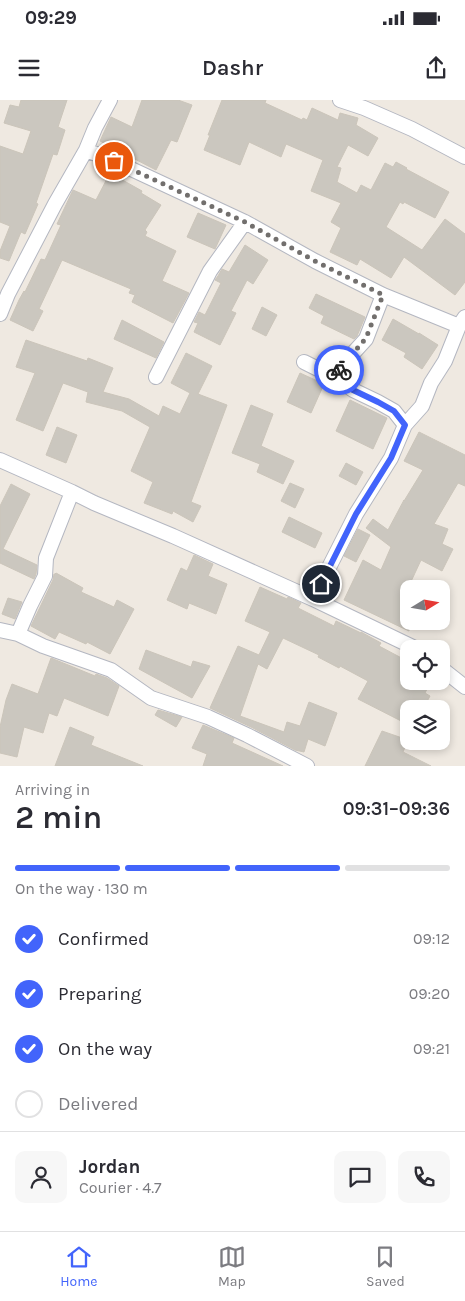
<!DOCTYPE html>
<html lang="en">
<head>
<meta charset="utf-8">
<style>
	:root { --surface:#fff; --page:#f7f7f7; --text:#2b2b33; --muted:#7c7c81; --line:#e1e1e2; --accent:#4264fb }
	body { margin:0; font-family:Karla,sans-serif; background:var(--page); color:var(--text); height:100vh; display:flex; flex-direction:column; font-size:19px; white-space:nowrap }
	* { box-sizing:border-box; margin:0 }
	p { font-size:16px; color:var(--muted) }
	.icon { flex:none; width:28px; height:28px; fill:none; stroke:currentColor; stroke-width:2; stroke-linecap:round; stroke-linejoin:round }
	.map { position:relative; height:666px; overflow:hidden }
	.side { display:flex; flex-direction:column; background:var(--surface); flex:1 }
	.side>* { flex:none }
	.needle { width:32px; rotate:79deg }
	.buttons { position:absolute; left:400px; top:480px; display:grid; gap:10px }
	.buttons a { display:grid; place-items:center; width:50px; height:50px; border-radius:10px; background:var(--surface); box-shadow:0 2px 8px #0003; font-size:25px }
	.pin { position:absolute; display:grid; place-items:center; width:42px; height:42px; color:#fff; margin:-21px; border:2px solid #fff; border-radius:50%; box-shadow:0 1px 5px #0007 }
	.courier { position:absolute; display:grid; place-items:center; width:50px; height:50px; margin:-25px; border:4px solid #4264fb; border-radius:50%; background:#fff; color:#222; box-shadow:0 1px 6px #0007 }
	.overview em { font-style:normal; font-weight:600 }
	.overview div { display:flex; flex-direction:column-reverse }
	.overview { display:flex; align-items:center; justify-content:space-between; height:85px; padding:0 15px }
	h1 { font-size:32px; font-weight:600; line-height:38px }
	.bar { display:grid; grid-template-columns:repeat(4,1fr); gap:8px 5px; align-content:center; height:60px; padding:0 15px }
	.bar i { height:6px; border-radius:4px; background:var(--line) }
	.bar .active { background:var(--accent) }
	.bar p { grid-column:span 4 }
	.line { display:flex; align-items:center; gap:12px; padding:0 15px; border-top:1px solid var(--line) }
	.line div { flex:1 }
	.round { display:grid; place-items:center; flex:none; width:52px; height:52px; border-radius:10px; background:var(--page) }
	ol { padding:0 15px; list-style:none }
	li { display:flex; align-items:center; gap:15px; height:55px }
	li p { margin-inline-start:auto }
	li .icon { padding:5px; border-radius:50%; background:var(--accent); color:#fff; stroke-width:4 }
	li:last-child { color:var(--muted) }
	li i { width:28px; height:28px; border:2px solid var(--line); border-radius:50% }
	.status { display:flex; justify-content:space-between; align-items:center; height:35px; padding:0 25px; background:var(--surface); direction:ltr }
	.status svg { height:14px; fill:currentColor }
	header { display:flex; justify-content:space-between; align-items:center; height:65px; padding:0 15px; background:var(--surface); font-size:22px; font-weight:600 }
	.tab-bar { display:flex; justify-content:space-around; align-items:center; height:70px; border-top:1px solid var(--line); background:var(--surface); font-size:14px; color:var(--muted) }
	.tab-bar a { display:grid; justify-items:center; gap:2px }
	.tab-bar .active { color:var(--accent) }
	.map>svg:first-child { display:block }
</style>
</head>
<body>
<div class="status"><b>09:29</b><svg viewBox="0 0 49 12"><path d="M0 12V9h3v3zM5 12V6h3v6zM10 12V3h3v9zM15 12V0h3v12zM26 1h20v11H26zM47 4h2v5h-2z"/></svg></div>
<header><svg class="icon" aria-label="menu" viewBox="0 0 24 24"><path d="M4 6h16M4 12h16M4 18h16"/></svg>Dashr<svg class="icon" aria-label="share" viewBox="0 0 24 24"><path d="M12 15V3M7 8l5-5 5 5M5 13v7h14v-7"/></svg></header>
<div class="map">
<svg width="465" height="666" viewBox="0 0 465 666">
	<rect width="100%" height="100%" fill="#efe9e1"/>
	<path fill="#cbc7bf" stroke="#cbc5ba" d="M 21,0 L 67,0 L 58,27 L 65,30 L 57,55 L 53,54 L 36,103 L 38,104 L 25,134 L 21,132 L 9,161 L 0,158 L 0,151 L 10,126 L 0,122 L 0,46 L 23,54 L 31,31 L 4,23 L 10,5 L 19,7 Z
		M 142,0 L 178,0 L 192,5 L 177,42 L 171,40 L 156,70 L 100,41 L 111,17 L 132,27 Z
		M 222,0 L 266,0 L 265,3 L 302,20 L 303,18 L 307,20 L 312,8 L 338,20 L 340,13 L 358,18 L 356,25 L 378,38 L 368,56 L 348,45 L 337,67 L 341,68 L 337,82 L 357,93 L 361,85 L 371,90 L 385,63 L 393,67 L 396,62 L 407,68 L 406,69 L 449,92 L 435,118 L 404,102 L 403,104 L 400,102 L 386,127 L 422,150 L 445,119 L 465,134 L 465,182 L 455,195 L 404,157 L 391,178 L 360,159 L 357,165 L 330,152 L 341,128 L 331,122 L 341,103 L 311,91 L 323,60 L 286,44 L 281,57 L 249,42 L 240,65 L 204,50 L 210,35 L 208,35 Z
		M 110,73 L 142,91 L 141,93 L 161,105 L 145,130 L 147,132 L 145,136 L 176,151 L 162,181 L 189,193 L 173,223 L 132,202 L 135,195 L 129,193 L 131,189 L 62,160 L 39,209 L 43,211 L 33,231 L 10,220 L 19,200 L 24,191 L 25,192 L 41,159 L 45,160 L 61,125 L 57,124 L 73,90 L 96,100 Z
		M 198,113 L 226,125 L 215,149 L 187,137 Z
		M 245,145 L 268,160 L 253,184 L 247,180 L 231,211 L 236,213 L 220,245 L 194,232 L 198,223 L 194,222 L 199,212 L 205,215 L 221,183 L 215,180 L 218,176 L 222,169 L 229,172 Z
		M 316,194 L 365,217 L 357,236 L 354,239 L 321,223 L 324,216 L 309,208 Z
		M 262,207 L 277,215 L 266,236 L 252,229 Z
		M 393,219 L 419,234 L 419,233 L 438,245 L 422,269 L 404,257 L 406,253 L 382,240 Z
		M 122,220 L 164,242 L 156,258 L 114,239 Z
		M 26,240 L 87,261 L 88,258 L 113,268 L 103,292 L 129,299 L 159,316 L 163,306 L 180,314 L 190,293 L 171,283 L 186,253 L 212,266 L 198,294 L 227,305 L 191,402 L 201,406 L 193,422 L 173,411 L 172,414 L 144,403 L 153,382 L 131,371 L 150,327 L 122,311 L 86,302 L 88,292 L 63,283 L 43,331 L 16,320 L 35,273 L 16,267 Z
		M 300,273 L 324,284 L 311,313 L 287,302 Z
		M 350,300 L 387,318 L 373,349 L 336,331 Z
		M 251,305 L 273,314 L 261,346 L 294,361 L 283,384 L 257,372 L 260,364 L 232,353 Z
		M 57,327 L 77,335 L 66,363 L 46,355 Z
		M 419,332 L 465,355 L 465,386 L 458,383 L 434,424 L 448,429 L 442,444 L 453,449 L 442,471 L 421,460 L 402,501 L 409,504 L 409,531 L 344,500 L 363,460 L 381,470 L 391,447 L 366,428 L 373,419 L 388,430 L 404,400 L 404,401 L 423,370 L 404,361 Z
		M 346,363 L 363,372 L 356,385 L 339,376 Z
		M 290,383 L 304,389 L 295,408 L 281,401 Z
		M 11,384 L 30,394 L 3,449 L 37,465 L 36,474 L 34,479 L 0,463 L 0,406 Z
		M 289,417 L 322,433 L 315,448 L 282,432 Z
		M 358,429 L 370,435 L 356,462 L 344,456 Z
		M 194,455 L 213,464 L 208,476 L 227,484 L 216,514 L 189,503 L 187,509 L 167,500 L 181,468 L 187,471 Z
		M 56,473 L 83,488 L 81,492 L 114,507 L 117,500 L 134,509 L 110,554 L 87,542 L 86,544 L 59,532 L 55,539 L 31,526 L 53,480 L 54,474 L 55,474 Z
		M 260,487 L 287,499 L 288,497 L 301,503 L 298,508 L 334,526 L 336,521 L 361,533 L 361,532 L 381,543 L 379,546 L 409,562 L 409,581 L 431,581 L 425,593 L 430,596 L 423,609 L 409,609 L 409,625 L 358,599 L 368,581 L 340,566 L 339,568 L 318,557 L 319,555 L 283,538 L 267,569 L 258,564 L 240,616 L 284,632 L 287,622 L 300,626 L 309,602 L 337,613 L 325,646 L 308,639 L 304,652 L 295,650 L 251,627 L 210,608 L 238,546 L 259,555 L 270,532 L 245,521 Z
		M 8,498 L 22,502 L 15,519 L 2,514 Z
		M 146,550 L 191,567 L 193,561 L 210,566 L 192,598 L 139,569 Z
		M 51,558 L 95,576 L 96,574 L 107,578 L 119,586 L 108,616 L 64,598 L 57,616 L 49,613 L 43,633 L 24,627 L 17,657 L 0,653 L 0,627 L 6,600 L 12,584 L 38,594 Z
		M 158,610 L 182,617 L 176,627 L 155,615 Z
		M 203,625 L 234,638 L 232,643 L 283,666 L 203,666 L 207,654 L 192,648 Z
		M 70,627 L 94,637 L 91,645 L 143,666 L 55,666 Z
		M 382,631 L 408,640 L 403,652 L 431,666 L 365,666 Z"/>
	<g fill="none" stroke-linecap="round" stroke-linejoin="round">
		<defs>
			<path id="minor" d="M 340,0 L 364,8 L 412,29 L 465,57
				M 86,50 L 114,61 L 245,122 L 315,161 L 383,195 L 459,226
				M 383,195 L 366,239 L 345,262 L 334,277 L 353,290 L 378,302 L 394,311 L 405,325
				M 0,214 L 8,194 L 55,104 L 86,50 L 95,28 L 110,0
				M 304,262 L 334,277
				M 156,277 L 210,171 L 245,122
				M 0,360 L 72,392 L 94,403 L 173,436 L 313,499 L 417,549
				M 313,499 L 356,414 L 391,358 L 405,325 L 422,306 L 431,283 L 445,261 L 459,226 L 465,217
				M 0,530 L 18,534 L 43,546 L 111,570 L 151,598 L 208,617 L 247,635 L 307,666
				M 18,534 L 30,506 L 45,476 L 46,458 L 72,392
				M 441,568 L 465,587"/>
		</defs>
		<use href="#minor" stroke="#b4b7c1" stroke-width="16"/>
		<use href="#minor" stroke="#fff" stroke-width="14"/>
	</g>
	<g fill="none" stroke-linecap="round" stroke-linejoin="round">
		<path stroke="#726f6d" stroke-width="5" stroke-dasharray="0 9" d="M 114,61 L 245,122 L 315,161 L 383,195 L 366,238 L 339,270"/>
		<path stroke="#4264fb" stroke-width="6" d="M 321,484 L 356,414 L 391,358 L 405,325 L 394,311 L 378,302 L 353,290 L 334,277 L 339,270"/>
	</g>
</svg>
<div class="buttons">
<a><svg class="needle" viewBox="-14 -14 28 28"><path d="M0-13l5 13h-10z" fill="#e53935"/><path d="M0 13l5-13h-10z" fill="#7c7c81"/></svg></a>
<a><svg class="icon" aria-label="locate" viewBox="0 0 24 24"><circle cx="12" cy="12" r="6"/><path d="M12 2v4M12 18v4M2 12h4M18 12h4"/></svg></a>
<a><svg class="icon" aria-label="layers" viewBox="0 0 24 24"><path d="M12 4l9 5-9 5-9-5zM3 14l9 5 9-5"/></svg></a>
</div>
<div class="pin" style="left:114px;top:61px;background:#ea580c"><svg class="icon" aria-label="bag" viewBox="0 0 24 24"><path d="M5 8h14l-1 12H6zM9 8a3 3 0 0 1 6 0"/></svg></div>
<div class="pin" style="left:321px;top:484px;background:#1f2937"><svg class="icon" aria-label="home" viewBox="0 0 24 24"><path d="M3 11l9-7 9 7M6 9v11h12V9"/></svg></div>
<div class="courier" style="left:339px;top:270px"><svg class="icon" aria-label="bike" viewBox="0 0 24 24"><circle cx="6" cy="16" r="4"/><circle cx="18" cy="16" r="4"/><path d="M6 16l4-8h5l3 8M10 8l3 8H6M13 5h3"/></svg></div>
</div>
<section class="side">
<div class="overview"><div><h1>2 min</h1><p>Arriving in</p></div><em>09:31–09:36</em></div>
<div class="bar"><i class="active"></i><i class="active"></i><i class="active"></i><i></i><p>On the way · 130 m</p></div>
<ol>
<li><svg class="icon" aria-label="check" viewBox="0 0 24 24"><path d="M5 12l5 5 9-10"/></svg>Confirmed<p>09:12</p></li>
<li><svg class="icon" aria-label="check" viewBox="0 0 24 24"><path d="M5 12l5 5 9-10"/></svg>Preparing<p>09:20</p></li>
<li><svg class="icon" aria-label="check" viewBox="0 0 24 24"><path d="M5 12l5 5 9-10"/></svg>On the way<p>09:21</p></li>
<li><i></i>Delivered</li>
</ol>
<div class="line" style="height:90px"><a class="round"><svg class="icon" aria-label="person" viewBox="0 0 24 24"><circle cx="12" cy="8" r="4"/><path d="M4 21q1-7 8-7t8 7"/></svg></a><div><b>Jordan</b><p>Courier · 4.7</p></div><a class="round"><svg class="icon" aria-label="chat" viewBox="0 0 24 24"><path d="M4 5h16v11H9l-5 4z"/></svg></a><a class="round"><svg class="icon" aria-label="phone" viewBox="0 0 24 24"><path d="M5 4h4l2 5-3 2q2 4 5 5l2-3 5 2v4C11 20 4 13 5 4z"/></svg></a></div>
</section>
<nav class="tab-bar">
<a class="active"><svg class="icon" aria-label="home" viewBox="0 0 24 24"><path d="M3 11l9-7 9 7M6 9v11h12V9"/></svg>Home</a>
<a><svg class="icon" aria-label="map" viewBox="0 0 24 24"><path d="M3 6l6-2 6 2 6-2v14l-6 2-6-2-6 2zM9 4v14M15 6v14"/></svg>Map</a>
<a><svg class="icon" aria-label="saved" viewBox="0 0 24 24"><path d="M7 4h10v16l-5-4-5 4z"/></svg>Saved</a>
</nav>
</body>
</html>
